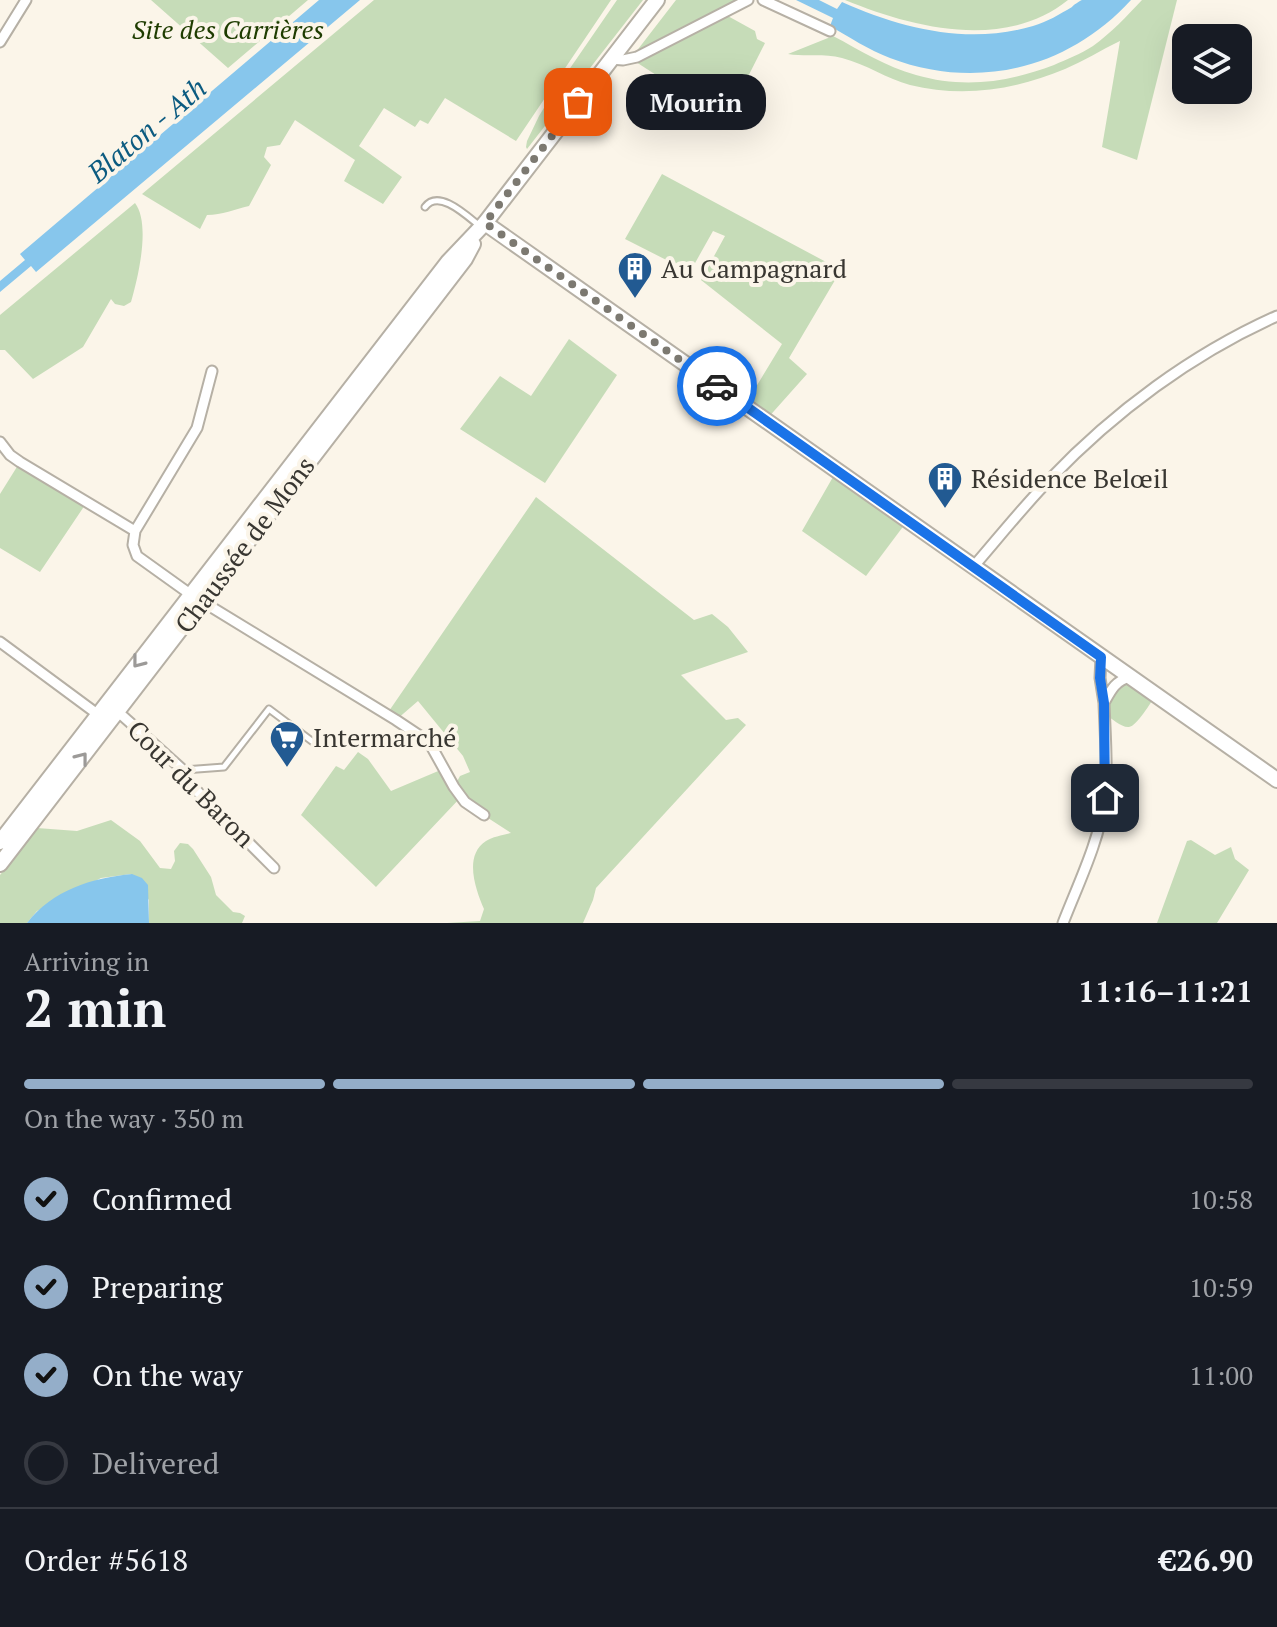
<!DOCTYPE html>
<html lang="en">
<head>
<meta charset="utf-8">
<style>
	:root { --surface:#171b24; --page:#20242c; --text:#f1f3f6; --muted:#9ea1a6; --line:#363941; --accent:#94aec9 }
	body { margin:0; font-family:"PT Serif",serif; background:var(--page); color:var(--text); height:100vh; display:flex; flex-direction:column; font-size:30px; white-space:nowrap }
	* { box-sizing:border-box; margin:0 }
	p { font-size:26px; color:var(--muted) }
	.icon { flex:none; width:44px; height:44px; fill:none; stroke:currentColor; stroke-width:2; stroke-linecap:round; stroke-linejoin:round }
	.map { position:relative; height:923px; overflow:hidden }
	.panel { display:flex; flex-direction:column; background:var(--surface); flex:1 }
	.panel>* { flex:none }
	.buttons { position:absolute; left:1172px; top:24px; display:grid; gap:16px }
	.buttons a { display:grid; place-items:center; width:80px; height:80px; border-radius:16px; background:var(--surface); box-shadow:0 8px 32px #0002; font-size:40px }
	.pin { position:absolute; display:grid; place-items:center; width:68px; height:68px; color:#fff; margin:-34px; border-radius:16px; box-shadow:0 4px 12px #0006 }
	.courier { position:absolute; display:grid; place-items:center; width:80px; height:80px; margin:-40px; border:6px solid #1a73e8; border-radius:50%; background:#fff; color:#222; box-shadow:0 2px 10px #0007 }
	.bubble { position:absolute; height:56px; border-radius:24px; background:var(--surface); box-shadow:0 8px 32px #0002; font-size:26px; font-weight:800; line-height:56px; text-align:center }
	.summary em { font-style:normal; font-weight:800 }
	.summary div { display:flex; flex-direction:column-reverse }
	.summary { display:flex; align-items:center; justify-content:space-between; height:136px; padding:0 24px }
	h1 { font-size:52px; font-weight:800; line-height:60px }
	.bar { display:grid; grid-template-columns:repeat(4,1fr); gap:12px 8px; align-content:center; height:96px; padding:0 24px }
	.bar i { height:10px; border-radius:6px; background:var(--line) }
	.bar .current { background:var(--accent) }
	.bar p { grid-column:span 4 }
	.line { display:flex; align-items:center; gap:20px; padding:0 24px; border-top:2px solid var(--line) }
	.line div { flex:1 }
	ol { padding:0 24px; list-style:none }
	li { display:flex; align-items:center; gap:24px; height:88px }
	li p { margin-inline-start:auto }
	li .icon { padding:8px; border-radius:50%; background:var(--accent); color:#111; stroke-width:4 }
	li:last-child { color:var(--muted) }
	li i { width:44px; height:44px; border:4px solid var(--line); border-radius:50% }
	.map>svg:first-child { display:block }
</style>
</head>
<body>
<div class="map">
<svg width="1277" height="923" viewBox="0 0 1277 923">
	<rect width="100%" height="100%" fill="#fbf5e9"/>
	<path fill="#c6dcb8" d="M 151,0 L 308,0 L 228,68 Z
		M 374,0 L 611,0 L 516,141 L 445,98 L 428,124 L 420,120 L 415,127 L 384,108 L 359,146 L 402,177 L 383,204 L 344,181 L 355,160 L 295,120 L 280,145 L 267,147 L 264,157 L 271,165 L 249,206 C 235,209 222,215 207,215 L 200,229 L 142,194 Z
		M 617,0 L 643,0 L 527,149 L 526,147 L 527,141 L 539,116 L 553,93 Z
		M 676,0 L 737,0 L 738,2 L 632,57 Z
		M 845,0 L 1068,0 C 1005,51 913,28 845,0 Z
		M 1142,0 L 1177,0 L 1137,160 L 1102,147 L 1120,41 C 1101,50 1084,61 1065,69 C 1015,90 963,98 910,85 C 887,79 866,64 842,58 C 824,53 806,57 788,54 L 833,36 C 860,50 886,67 916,75 C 965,89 1008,82 1054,65 C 1067,59 1081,54 1093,46 C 1111,33 1127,16 1142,0 Z
		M 726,15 L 755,31 L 757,39 L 765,43 L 726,120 L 636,62 Z
		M 662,174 L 841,270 L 789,358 L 807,374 L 766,420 L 745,405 L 782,344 L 701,280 L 725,236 L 713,231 L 690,272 L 625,239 Z
		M 135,203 C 151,224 138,278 131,302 L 124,306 L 115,304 L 111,299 L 83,347 L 33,379 L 5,350 L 0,350 L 0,315 Z
		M 569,339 L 617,375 L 545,483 L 460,429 L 500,376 L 531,396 Z
		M 20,462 L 87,502 L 40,572 L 0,548 L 0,494 Z
		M 837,470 L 908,520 L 866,576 L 802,531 Z
		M 536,497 L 694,620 L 712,614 L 728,627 L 748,652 L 681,675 L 726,720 L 738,718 L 746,725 L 596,888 L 593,900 L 583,923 L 447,923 L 480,921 L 484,909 C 476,890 463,856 486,841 C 492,837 503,835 511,833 L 471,807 L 461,797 L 376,887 L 301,815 L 336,766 L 344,770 L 358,752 L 368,759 L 391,791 L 443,769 L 454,787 L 460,776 L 470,772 L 463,756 L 418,701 L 396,720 L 389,711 Z
		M 1125,682 L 1156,695 C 1151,702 1137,726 1129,727 C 1122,728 1111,718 1105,714 L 1109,692 Z
		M 111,820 L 140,841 L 160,868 L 171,869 L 175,861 L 174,851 L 180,843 L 188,844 L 193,849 L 211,877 L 216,895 L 233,912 L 240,913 L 245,916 L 242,923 L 149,923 L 149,900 L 131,874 L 101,878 L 37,911 L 27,923 L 0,923 L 0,875 L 37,828 L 77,831 Z
		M 1191,840 L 1215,855 L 1231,847 L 1235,859 L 1249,870 L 1217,923 L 1157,923 L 1187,841 Z"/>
	<path fill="#87c6ec" d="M 319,0 L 360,0 L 36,272 L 31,266 L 0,292 L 0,281 L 25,260 L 20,254 Z
		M 796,0 L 819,0 L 837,9 L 842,2 C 902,29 969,45 1033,26 C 1047,22 1060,14 1072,7 C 1072,6 1081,0 1082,0 C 1092,0 1119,0 1131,0 C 1068,69 977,91 890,58 C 869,50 849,37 830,26 L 833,18 Z
		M 132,874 L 142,878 L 148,885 L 149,923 L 27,923 C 53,890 91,878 132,874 Z"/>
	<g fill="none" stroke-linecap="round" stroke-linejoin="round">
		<defs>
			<path id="lane" d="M 425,207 C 439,188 468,217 481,227
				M 184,770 L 224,767 L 269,709 L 317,745"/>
			<path id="street" d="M 763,0 L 830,31
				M 0,42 L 26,0
				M 611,59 L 623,60 L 637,57 L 748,0
				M 212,371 L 197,428 L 135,531 L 133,545 L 137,556 L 190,594 L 396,720 L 429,742 L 454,787 L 465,802 L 484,815
				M 0,442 L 10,455 L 20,462 L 135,531
				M 974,566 C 999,537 1023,507 1050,479 C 1114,412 1192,354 1277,316
				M 0,642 L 100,716
				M 1101,657 L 1100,678 L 1104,703 C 1111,690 1115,681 1130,677
				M 116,710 L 183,770 L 190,784 L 274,868
				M 1063,923 C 1079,882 1099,842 1105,798 C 1108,768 1105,734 1104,703"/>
			<path id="secondary" d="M 485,223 L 1277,780"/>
			<path id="primary" d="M 0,842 L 448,262 L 485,223 L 657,0
				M 0,864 L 465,259 L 473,244"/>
		</defs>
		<use href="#lane" stroke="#b6b0a5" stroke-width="9"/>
		<use href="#street" stroke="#b6b0a5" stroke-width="13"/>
		<use href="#secondary" stroke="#b6b0a5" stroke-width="18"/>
		<use href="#primary" stroke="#b6b0a5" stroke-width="18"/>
		<use href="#lane" stroke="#fff" stroke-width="5"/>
		<use href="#street" stroke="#fff" stroke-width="9"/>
		<use href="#secondary" stroke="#fff" stroke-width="14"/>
		<use href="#primary" stroke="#fff" stroke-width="14"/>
	</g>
	<defs><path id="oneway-chevron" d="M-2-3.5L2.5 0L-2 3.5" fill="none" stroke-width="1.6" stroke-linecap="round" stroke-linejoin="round" transform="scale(2)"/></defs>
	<g stroke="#9c9a98">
		<use href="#oneway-chevron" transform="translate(138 662) rotate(128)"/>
		<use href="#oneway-chevron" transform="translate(82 758) rotate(-52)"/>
	</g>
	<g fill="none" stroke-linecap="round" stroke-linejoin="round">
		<path stroke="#7c7971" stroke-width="8" stroke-dasharray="0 14.4" d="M 578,102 L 485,223 L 717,386"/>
		<path stroke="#1a73e8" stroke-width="10" d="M 717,386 L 1101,657 L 1100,678 L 1104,703 L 1105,798"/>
	</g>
	<defs>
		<symbol id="building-pin" viewBox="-11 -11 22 30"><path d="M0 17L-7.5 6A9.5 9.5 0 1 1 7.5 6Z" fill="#225a92" stroke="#fbf5e9"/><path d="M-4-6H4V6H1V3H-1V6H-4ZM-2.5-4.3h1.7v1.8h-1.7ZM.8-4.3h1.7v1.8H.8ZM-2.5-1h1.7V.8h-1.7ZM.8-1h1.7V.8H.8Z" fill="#fff"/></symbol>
		<symbol id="supermarket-pin" viewBox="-11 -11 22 30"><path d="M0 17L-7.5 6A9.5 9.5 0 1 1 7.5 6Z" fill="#225a92" stroke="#fbf5e9"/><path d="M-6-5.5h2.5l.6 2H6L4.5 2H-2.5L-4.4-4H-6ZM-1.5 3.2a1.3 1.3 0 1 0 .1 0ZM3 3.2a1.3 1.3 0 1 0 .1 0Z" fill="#fff"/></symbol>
	</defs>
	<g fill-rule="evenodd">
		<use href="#building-pin" x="615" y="249" width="40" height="54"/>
		<use href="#building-pin" x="925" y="459" width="40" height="54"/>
		<use href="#supermarket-pin" x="267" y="718" width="40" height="54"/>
	</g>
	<g text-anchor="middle" stroke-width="8" stroke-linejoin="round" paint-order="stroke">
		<g font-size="26" font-style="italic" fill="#1e3c00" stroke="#fbf5e9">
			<text x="228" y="39">Site des Carrières</text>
		</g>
		<g font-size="26" fill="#383631" stroke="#fbf5e9" text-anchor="start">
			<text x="661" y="278">Au Campagnard</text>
			<text x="971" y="488">Résidence Belœil</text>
			<text x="313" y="747">Intermarché</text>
		</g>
		<g font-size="26" fill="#383631" stroke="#fbf5e9">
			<text transform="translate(245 545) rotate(-53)" y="9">Chaussée de Mons</text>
			<text transform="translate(191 784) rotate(45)" y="9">Cour du Baron</text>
		</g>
		<g font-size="28" font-style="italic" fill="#0c5b80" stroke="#fbf5e9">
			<text transform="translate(147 130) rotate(-40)" y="10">Blaton - Ath</text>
		</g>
	</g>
</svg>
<div class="buttons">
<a><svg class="icon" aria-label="layers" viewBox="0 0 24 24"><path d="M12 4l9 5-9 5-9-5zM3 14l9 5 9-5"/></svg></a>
</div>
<div class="pin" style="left:578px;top:102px;background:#ea580c"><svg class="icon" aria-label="bag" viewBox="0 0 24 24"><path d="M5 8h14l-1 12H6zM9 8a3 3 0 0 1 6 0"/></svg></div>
<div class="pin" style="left:1105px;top:798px;background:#1f2937"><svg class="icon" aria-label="home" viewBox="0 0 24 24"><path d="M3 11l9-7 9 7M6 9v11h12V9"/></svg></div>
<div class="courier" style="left:717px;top:386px"><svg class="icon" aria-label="car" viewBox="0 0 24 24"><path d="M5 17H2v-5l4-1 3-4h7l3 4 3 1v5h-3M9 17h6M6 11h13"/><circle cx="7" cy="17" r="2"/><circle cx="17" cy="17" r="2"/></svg></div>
<div class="bubble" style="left:626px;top:74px;width:140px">Mourin</div>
</div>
<section class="panel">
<div class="summary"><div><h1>2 min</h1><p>Arriving in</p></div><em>11:16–11:21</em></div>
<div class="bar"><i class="current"></i><i class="current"></i><i class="current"></i><i></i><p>On the way · 350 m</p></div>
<ol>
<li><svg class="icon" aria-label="check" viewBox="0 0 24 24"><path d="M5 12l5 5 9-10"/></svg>Confirmed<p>10:58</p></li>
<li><svg class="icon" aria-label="check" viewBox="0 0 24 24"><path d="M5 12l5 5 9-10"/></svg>Preparing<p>10:59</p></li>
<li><svg class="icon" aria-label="check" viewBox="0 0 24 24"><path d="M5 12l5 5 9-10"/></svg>On the way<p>11:00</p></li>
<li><i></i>Delivered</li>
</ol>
<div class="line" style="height:104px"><div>Order #5618</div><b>€26.90</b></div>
</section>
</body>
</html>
